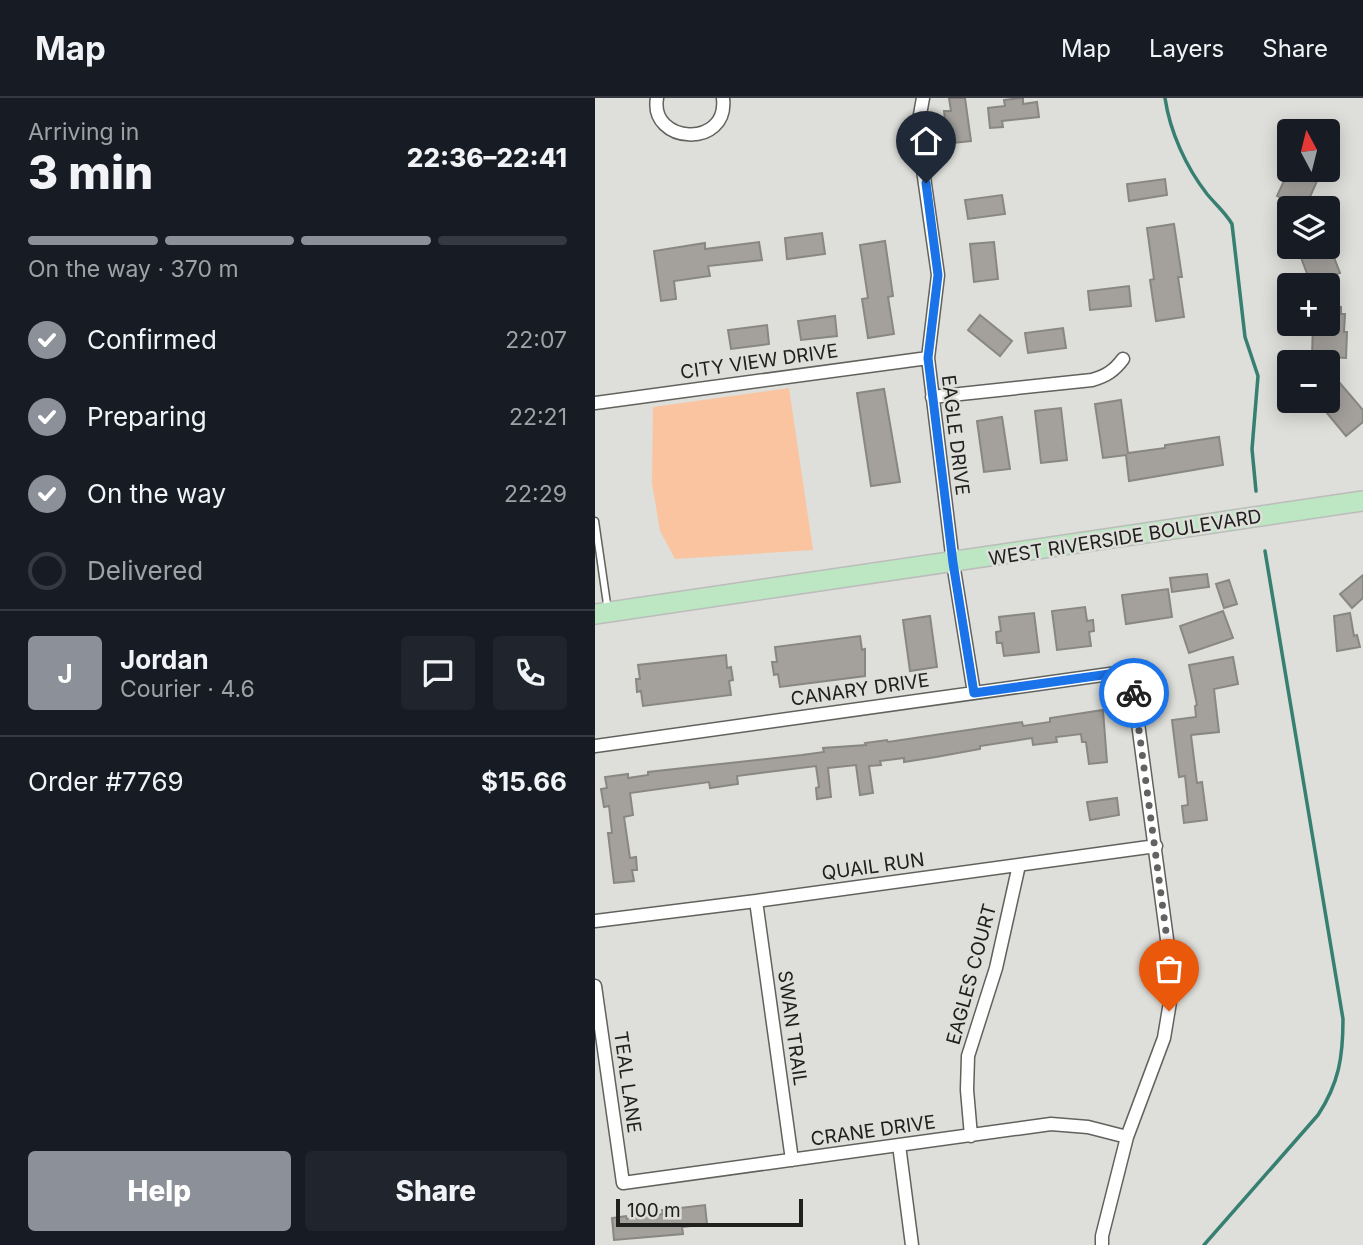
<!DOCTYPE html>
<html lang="en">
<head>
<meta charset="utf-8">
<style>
	:root { --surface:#171b24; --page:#20242c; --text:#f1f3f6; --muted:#9ea1a6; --line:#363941; --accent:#8c9099 }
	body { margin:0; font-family:Inter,sans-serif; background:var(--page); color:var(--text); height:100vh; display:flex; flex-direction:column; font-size:26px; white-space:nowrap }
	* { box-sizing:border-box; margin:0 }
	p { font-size:23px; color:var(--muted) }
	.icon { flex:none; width:38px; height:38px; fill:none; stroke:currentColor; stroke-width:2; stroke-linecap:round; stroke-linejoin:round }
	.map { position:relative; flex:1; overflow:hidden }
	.panel { display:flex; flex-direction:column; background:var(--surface); width:595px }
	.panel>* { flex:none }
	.needle { width:46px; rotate:353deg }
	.tools { position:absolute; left:682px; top:21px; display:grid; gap:14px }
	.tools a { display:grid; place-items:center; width:63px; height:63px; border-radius:7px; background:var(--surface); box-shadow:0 4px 18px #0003; font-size:35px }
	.scale { position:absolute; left:21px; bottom:18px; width:187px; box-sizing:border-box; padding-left:7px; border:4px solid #20201e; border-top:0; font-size:19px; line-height:24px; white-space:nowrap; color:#20201e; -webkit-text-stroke:5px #dedfda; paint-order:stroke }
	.pin { position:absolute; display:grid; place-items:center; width:60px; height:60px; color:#fff; margin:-72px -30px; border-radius:50% 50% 50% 0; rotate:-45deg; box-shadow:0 0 7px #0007 }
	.pin .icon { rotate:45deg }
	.courier { position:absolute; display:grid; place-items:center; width:70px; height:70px; margin:-35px; border:5px solid #1a73e8; border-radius:50%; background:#fff; color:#222; box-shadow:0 2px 9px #0007 }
	.overview em { font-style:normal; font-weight:800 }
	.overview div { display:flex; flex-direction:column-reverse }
	.overview { display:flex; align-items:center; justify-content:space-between; height:119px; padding:0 28px }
	h1 { font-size:46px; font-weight:800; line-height:52px }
	.bar { display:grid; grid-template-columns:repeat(4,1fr); gap:10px 7px; align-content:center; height:84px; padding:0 28px }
	.bar i { height:9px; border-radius:5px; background:var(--line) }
	.bar .selected { background:var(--accent) }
	.bar p { grid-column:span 4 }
	.line { display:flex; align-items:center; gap:18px; padding:0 28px; border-top:2px solid var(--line) }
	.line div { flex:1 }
	.round { display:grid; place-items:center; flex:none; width:74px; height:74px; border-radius:7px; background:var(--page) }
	ol { padding:0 28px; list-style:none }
	li { display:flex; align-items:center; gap:21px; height:77px }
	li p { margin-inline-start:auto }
	li .icon { padding:7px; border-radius:50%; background:var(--accent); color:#fff; stroke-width:4 }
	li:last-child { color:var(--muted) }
	li i { width:38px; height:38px; border:4px solid var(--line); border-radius:50% }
	.primary-button { display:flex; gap:14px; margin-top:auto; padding:14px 28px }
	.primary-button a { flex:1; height:80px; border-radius:7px; background:var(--accent); color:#fff; font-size:28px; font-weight:800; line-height:80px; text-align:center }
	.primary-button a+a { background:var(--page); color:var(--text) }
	header { display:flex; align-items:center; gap:42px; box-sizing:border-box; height:98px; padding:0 35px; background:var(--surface); border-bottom:2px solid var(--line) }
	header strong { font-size:33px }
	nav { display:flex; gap:38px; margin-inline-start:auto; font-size:24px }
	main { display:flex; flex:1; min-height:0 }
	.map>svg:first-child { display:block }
</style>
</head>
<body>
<header>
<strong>Map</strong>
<nav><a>Map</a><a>Layers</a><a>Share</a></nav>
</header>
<main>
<section class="panel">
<div class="overview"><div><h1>3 min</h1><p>Arriving in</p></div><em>22:36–22:41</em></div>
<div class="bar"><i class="selected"></i><i class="selected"></i><i class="selected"></i><i></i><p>On the way · 370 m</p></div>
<ol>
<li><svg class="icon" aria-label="check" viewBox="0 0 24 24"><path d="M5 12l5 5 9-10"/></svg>Confirmed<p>22:07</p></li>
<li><svg class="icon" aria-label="check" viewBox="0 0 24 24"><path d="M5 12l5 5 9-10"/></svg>Preparing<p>22:21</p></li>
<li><svg class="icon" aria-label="check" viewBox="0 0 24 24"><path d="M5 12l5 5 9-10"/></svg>On the way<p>22:29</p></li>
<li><i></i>Delivered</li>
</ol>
<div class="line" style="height:126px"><b class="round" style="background:var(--accent);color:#fff">J</b><div><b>Jordan</b><p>Courier · 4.6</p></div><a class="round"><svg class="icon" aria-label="chat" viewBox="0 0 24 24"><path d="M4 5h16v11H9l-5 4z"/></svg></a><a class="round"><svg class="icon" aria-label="phone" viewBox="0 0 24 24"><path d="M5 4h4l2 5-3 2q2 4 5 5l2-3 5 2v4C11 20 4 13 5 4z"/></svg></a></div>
<div class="line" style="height:91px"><div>Order #7769</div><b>$15.66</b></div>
<div class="primary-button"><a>Help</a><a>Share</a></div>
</section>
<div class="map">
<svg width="768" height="1147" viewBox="0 0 768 1147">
	<rect width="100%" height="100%" fill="#dedfda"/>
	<path fill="#fac4a1" d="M 194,290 L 218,452 L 80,461 L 65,433 L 57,385 L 58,309 Z"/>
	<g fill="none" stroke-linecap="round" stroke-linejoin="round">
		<path stroke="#367f71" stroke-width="3.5" d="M 570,0 C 575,34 591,69 612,96 C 621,107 630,114 637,126 L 650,239 L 663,278 L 657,351 L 661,393
			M 609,1147 L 723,1017 C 744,985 748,959 748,921 L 670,453"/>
	</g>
	<path fill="#a4a19d" stroke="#898782" stroke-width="2" d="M 354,0 L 370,0 L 376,43 L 358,45 L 355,28 L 351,29 L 349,13 L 356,13 Z
		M 425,0 L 428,0 L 428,6 L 442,4 L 444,19 L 407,23 L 408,29 L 395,30 L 393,10 L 410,8 L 409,2 Z
		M 694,72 L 727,72 L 710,110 L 682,98 Z
		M 570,81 L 572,97 L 534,103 L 532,86 Z
		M 407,97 L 410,116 L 373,121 L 370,102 Z
		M 579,126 L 587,179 L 583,179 L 589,219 L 561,223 L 555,182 L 559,181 L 552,130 Z
		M 227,135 L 230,156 L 192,161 L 190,140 Z
		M 290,143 L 298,198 L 293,199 L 299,236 L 273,240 L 267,201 L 273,200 L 265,147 Z
		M 164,144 L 167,162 L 113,168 L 115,178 L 79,183 L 81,201 L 66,203 L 59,153 L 110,145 L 110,151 Z
		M 399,144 L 403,181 L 379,184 L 375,146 Z
		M 702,149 L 735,149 L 745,175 L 716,186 Z
		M 534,188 L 536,208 L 495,212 L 493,193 Z
		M 733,208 L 746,209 L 746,216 L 750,216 L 749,234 L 752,234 L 751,260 L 717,258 L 718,226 L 733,226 Z
		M 385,217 L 417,243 L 405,258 L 373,232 Z
		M 240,218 L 242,238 L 206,242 L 203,223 Z
		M 172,227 L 174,246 L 136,251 L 133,232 Z
		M 468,230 L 471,250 L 433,255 L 430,235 Z
		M 733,276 L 742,286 L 744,284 L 768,312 L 768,324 L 751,338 L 722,303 L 733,303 Z
		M 289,291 L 305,384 L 276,388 L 262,295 Z
		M 526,302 L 533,355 L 570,350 L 570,347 L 624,339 L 628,367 L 534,383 L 531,357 L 508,360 L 500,306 Z
		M 466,310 L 472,362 L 446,365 L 440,313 Z
		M 407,319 L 415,371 L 389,374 L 382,323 Z
		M 612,476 L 614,489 L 577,494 L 575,480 Z
		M 768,477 L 768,500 L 757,510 L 745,496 Z
		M 634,482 L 642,506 L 629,510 L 621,486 Z
		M 573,491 L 577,519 L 531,526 L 527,497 Z
		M 490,509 L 492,523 L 498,522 L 499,533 L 494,534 L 496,548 L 462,552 L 457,513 Z
		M 628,513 L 638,540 L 594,555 L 585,528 Z
		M 439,515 L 444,554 L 409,558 L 407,545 L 402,545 L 401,534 L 406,533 L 404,519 Z
		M 755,515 L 759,538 L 762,537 L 765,549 L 742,553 L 739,518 Z
		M 335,518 L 342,569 L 315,573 L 308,522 Z
		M 265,538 L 267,552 L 270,551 L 270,578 L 185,589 L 183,576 L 179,577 L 177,564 L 182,564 L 180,549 Z
		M 131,557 L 132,570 L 136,569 L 138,582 L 134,583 L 136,597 L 48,608 L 46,593 L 42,594 L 41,581 L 45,581 L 43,567 Z
		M 638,559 L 643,586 L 619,591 L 624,634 L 596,637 L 602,685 L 607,684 L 612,722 L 589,725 L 587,708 L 593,707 L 590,678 L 584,679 L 577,622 L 601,619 L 600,608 L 602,607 L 594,567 Z
		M 508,612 L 512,664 L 494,666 L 491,644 L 487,644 L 486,636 L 461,639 L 462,644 L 438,647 L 437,640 L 385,648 L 385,651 L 341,659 L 309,664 L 309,660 L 285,663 L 286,667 L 274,668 L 278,695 L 265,697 L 261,667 L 233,670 L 236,699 L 222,701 L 221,690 L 224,689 L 221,668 L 142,678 L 143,686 L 115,690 L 114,684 L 35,695 L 38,717 L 29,719 L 35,760 L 41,759 L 42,772 L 37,772 L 39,783 L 19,785 L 13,735 L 17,735 L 14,708 L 9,709 L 6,691 L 12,690 L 10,679 L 33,676 L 33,680 L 53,677 L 53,674 L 207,657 L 229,654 L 228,650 L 271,647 L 270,645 L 292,642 L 293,644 L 427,624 L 428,628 L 455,624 L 455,620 Z
		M 522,700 L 524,717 L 495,722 L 492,704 Z
		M 110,1107 L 112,1126 L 87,1129 L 88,1136 L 19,1142 L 17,1120 L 31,1118 L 32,1121 L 68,1116 L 67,1112 Z"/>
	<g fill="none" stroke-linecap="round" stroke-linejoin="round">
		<defs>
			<path id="service" d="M 0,423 L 13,513"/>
			<path id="minor" d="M 62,0 C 54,46 134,51 128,0
				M 328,0 L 324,22 L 324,44 L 343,177 L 333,260 L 358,465 L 379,595
				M 337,299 L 497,282 C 511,278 519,273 528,261
				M 0,305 L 333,260
				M 0,648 L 536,573 L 578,886 L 569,940 L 532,1039 L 507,1138 L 507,1147
				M 161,803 L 197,1062
				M 0,823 L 161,803 L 561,748
				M 0,888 L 28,1085 L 456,1026 L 493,1029 L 532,1039
				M 376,1038 L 372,992 L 373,958 L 401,870 L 424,767
				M 304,1047 L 317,1147"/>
			<path id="primary" d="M 0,516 L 768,403"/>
		</defs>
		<use href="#service" stroke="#61625d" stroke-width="9"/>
		<use href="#minor" stroke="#61625d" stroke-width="15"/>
		<use href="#primary" stroke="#bcbcbc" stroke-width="22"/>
		<use href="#service" stroke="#fff" stroke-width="6"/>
		<use href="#minor" stroke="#fff" stroke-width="12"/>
		<use href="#primary" stroke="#bce7c2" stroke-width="19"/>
	</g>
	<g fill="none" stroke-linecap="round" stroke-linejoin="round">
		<path stroke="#626360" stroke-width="7" stroke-dasharray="0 12.6" d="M 539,595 L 578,886 L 574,913"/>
		<path stroke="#1a73e8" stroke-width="9" d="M 331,85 L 343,177 L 333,260 L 358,465 L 379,595 L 536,573 L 539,595"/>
	</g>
	<g text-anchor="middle" stroke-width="5" stroke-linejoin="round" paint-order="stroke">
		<g font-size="19" fill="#20201e" stroke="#dedfda">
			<text transform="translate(164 263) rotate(-8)" y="7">CITY VIEW DRIVE</text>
			<text transform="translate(361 337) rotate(83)" y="7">EAGLE DRIVE</text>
			<text transform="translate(530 439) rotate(-9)" y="7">WEST RIVERSIDE BOULEVARD</text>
			<text transform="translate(265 591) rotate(-8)" y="7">CANARY DRIVE</text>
			<text transform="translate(278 768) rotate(-8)" y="7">QUAIL RUN</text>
			<text transform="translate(376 876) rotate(-75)" y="7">EAGLES COURT</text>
			<text transform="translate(198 930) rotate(82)" y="7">SWAN TRAIL</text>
			<text transform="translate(33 984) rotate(82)" y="7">TEAL LANE</text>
			<text transform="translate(278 1032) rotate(-8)" y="7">CRANE DRIVE</text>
		</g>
	</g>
</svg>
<div class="tools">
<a><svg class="needle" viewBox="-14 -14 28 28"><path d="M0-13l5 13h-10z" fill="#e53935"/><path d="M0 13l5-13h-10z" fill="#9ea1a6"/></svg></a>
<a><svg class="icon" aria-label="layers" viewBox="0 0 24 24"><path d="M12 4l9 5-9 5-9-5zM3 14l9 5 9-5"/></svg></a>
<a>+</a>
<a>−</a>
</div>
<div class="scale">100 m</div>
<div class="pin" style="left:574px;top:913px;background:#ea580c"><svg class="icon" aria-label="bag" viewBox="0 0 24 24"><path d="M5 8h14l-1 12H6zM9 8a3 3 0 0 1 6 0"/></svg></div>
<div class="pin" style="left:331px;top:85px;background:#1f2937"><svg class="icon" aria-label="home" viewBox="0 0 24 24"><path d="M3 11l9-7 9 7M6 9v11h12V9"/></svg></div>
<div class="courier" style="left:539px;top:595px"><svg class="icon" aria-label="bike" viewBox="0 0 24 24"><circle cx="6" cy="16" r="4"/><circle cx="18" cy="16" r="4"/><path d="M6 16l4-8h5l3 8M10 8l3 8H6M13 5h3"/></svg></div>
</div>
</main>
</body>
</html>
